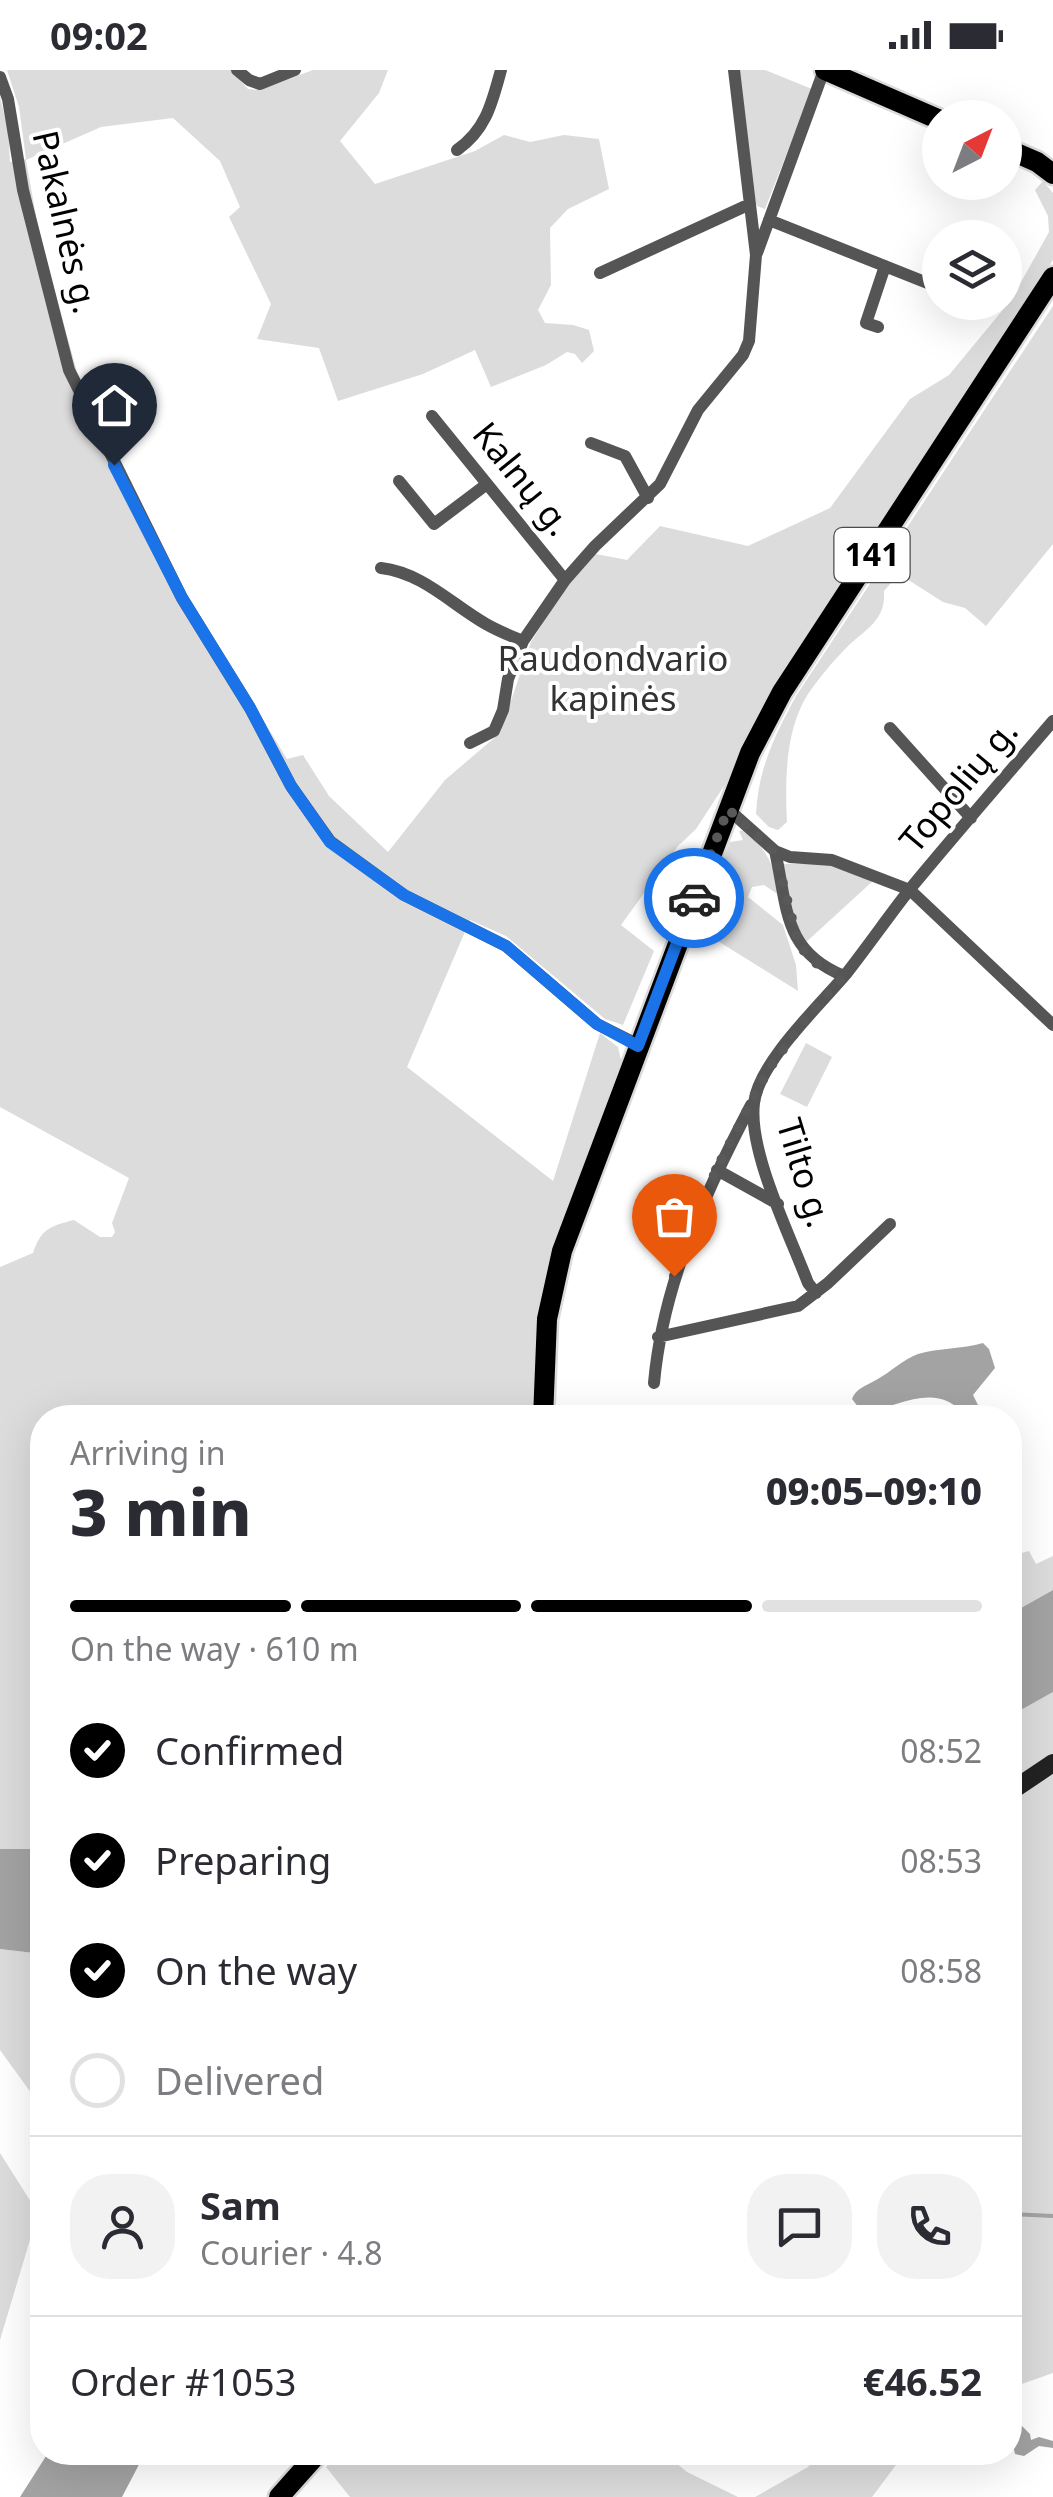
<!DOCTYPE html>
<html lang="en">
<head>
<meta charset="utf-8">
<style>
	:root { --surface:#fff; --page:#f2f2f3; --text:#2b2b33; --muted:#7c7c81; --line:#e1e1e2; --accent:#000 }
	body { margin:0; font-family:"Noto Sans",sans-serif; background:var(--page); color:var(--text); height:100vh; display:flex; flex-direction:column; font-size:38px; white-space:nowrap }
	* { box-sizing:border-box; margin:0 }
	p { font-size:32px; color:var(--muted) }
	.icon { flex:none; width:55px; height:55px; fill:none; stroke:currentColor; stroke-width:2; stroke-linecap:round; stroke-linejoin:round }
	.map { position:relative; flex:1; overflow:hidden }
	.details { position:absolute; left:30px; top:1335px; width:992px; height:1060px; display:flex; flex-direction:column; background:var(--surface); border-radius:40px; box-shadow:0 10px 40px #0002 }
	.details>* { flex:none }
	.needle { width:65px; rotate:42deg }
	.controls { position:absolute; left:922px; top:30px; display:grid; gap:20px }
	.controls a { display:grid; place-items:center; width:100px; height:100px; border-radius:50%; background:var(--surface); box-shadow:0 10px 40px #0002; font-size:50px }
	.pin { position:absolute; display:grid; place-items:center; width:85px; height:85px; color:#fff; margin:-102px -42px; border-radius:50% 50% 50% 0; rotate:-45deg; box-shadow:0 0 10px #0007 }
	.pin .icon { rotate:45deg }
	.courier { position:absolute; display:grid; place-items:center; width:100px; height:100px; margin:-50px; border:8px solid #1a73e8; border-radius:50%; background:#fff; color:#222; box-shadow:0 2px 12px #0007 }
	.summary em { font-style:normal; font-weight:800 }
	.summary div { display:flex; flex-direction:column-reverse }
	.summary { display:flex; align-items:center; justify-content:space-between; height:170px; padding:0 40px }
	h1 { font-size:65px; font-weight:800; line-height:75px }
	.bar { display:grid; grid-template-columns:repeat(4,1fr); gap:15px 10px; align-content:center; height:120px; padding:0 40px }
	.bar i { height:12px; border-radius:8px; background:var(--line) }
	.bar .on { background:var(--accent) }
	.bar p { grid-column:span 4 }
	.line { display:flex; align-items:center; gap:25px; padding:0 40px; border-top:2px solid var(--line) }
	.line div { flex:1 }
	.round { display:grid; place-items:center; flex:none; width:105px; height:105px; border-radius:40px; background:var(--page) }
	ol { padding:0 40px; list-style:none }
	li { display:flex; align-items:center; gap:30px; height:110px }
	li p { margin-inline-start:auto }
	li .icon { padding:10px; border-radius:50%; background:var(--accent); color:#fff; stroke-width:4 }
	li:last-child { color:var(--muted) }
	li i { width:55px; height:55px; border:5px solid var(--line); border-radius:50% }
	.status { display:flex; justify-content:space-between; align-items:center; height:70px; padding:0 50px; background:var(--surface); direction:ltr }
	.status svg { height:28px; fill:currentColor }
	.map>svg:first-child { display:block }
</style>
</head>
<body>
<div class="status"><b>09:02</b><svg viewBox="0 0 49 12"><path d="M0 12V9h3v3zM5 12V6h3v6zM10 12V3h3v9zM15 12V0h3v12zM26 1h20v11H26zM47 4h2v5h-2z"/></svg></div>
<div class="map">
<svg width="1053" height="2427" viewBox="0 0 1053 2427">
	<rect width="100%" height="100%" fill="#fff"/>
	<path fill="#dcdcdc" d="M 7,0 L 231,0 L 248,19 L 259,20 L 313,0 L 388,0 L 379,23 L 340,71 L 375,114 L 475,81 L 504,65 L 530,72 L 564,65 L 599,69 L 609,119 L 568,139 L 550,158 L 551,215 L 538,240 L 545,253 L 573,255 L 589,260 L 594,281 L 582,293 L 575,284 L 567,282 L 546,295 L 491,317 L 475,280 L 423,304 L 338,331 L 319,278 L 257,269 L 271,234 L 229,147 L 240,137 L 220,91 L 173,48 L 101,57 L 26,90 L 39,163 L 77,302 L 174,503 L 287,689 L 303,685 L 329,726 L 388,782 L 445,710 L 500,663 L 531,572 L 564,519 L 596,484 L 627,490 L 660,456 L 748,476 L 830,438 L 910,329 L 949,305 L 1011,230 L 1049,162 L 1048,146 L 1035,120 L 1043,111 L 1053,123 L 1053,190 L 803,567 L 760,642 L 724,716 L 696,759 L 678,776 L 621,855 L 654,881 L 623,955 L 605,949 L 506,866 L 470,850 L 407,997 L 553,1111 L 600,963 L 618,977 L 622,994 L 543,1230 L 536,1277 L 537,1347 L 42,1348 L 42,1779 L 0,1779 L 0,1197 L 33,1183 C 41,1159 50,1156 74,1150 L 100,1167 L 112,1167 L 115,1162 L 112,1153 L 129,1108 L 0,1037 L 0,27 L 8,60 L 10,92 L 26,89 L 19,37 Z
		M 738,0 L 765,0 L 812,19 L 765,139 L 757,136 L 753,126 Z
		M 1053,236 L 1053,474 L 986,556 L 965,538 L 943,532 L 899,504 L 884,521 C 886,550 866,559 848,576 C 834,590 819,608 808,624 C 785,660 785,711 787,752 L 778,760 L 769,757 L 756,744 C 758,699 775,665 796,626 Z
		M 745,760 C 768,780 774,798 782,827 L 764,815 L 752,817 L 748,827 L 783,855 L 796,895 L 798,921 L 713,868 L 698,853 L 730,772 L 743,770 L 739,761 Z
		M 823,793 L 874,810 L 804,874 L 799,865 L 782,794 Z
		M 806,973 L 832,987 L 807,1037 L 780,1024 Z
		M 1029,1481 L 1036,1494 L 1053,1486 L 1053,1520 L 1010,1544 L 1010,1486 Z
		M 1053,1622 L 1053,2303 L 1010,2318 L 1010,1646 Z
		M 0,1879 L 42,1884 L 42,2038 L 0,1980 Z
		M 0,2083 L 38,2143 L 0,2270 Z
		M 342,2382 L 664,2383 L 687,2402 L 738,2427 L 350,2427 L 326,2397 Z
		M 818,2383 L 818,2382 L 905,2383 L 872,2427 L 755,2427 L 808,2397 Z"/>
	<path fill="#a3a3a3" d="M 983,1273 L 989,1279 L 995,1298 L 973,1325 L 984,1347 L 967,1347 C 936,1309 902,1337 862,1342 L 852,1329 C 856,1318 866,1316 876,1310 C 891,1302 902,1290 918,1284 C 939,1278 962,1279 983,1273 Z
		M 1053,1520 L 1053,1622 L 1010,1646 L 1010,1544 Z
		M 0,1779 L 42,1779 L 42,1884 L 0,1879 Z
		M 1021,2355 L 1030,2364 L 1031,2370 L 1039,2367 L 1053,2371 L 1053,2378 L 1039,2376 L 1024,2386 L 1015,2384 L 1013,2375 L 1018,2367 L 1013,2361 Z
		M 48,2383 L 48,2382 L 145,2383 L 122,2427 L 20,2427 Z"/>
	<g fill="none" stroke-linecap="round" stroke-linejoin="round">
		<path stroke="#a3a3a3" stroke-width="4" d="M 1010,2144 L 1053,2146"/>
		<defs>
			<path id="primary" d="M 825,0 L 940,50
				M 1005,78 L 1037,92 L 1053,104
				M 543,1348 L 547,1249 L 562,1181 L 750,683 L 782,622 L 1053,207
				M 279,2427 L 319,2382"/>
		</defs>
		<use href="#primary" stroke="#dbdbdb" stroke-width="25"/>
		<path stroke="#555" stroke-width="12" d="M 237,0 L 249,10 L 260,14 L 295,0
			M 0,7 L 8,29 L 23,120 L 69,300 L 182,528 L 250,638 L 291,716 L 330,771 L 404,825 L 506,876 L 597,954 L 639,975
			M 457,80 C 486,60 492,33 501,0
			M 769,150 L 940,218
			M 757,183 L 824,0
			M 600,203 L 750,134
			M 878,257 L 866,253 L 885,196
			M 432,346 L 565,510
			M 591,373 L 625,386 L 648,428
			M 399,411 L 434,454 L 487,414
			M 381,498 C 423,503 451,534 486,554 C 498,561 511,566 523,571
			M 890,658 L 971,748
			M 470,673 L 494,661 L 503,640 L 508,609 L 523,571 L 565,510 L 595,476 L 660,414 L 698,340 L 743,285 L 749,271 L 756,185 L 734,0
			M 728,739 L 775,781 L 790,787 L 832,790 L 910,820 L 1053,955
			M 775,781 C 788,839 783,881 844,906
			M 717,1100 L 778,1134
			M 816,1223 L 808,1213 C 790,1165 748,1082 754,1033 C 759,992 820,935 846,904 C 868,876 888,847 910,819 C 957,762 1005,707 1053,651
			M 658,1267 L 798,1236 L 828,1213 L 890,1154
			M 654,1313 C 663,1213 705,1123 751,1035"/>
		<path stroke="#222" stroke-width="18" d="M 1010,1722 L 1053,1693"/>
		<use href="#primary" stroke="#000" stroke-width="20"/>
	</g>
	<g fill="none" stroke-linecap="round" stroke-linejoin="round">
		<path stroke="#595959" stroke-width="10" stroke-dasharray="0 18" d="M 674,1206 L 716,1100 L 768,1000 L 806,948 L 844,906 L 817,894 L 799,876 L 775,782 L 728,739 L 694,828"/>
		<path stroke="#1a73e8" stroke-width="12" d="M 114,395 L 182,528 L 250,638 L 291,716 L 330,772 L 404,825 L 506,876 L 597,954 L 638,976 L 694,828"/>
	</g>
	<g text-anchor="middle" stroke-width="8" stroke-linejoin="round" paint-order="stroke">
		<rect fill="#fff" stroke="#4c4c4c" stroke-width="2.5" x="834.5" y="458" width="75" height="54" rx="8"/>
		<g font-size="32" font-weight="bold" fill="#000">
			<text x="872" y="496">141</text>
		</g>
		<g font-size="35" fill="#000" stroke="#fff">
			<text transform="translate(65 152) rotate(77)" y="12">Pakalnės g.</text>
			<text transform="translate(522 409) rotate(51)" y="12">Kalnų g.</text>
			<text transform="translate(959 716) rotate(-50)" y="12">Topolių g.</text>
			<text transform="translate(804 1103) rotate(73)" y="12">Tilto g.</text>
		</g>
		<g font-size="35" fill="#333" stroke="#fff">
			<text x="613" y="601">Raudondvario<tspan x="613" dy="40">kapinės</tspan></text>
		</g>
	</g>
</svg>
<div class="controls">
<a><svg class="needle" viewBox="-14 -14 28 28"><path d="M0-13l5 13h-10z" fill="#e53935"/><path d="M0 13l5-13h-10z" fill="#7c7c81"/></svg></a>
<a><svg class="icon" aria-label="layers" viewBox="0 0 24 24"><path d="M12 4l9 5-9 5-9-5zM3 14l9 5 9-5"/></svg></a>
</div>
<div class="pin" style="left:674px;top:1206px;background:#ea580c"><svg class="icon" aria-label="bag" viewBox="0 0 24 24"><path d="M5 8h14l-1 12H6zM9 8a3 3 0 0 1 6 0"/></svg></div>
<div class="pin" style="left:114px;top:395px;background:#1f2937"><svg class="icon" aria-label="home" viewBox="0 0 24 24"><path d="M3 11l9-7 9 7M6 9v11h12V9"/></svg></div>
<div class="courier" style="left:694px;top:828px"><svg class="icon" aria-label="car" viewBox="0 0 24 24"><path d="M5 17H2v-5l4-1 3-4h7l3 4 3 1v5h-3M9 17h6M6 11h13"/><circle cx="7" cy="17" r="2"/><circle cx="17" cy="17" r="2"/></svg></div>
<section class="details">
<div class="summary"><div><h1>3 min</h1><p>Arriving in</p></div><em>09:05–09:10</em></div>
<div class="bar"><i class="on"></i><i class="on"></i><i class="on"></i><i></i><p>On the way · 610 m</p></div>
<ol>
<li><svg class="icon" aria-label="check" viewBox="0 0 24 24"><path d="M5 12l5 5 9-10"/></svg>Confirmed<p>08:52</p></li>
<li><svg class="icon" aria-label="check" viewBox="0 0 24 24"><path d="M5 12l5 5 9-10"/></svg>Preparing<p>08:53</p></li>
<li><svg class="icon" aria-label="check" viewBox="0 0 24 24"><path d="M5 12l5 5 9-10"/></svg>On the way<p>08:58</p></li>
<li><i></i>Delivered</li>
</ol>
<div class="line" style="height:180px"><a class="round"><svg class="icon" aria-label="person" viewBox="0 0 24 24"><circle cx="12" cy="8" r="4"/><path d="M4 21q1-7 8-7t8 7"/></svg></a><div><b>Sam</b><p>Courier · 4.8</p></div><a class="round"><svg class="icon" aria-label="chat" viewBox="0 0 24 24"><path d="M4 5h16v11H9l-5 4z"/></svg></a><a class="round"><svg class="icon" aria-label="phone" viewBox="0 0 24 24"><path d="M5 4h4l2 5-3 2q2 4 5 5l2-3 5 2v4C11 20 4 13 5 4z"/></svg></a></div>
<div class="line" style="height:130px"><div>Order #1053</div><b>€46.52</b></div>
</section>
</div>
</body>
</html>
